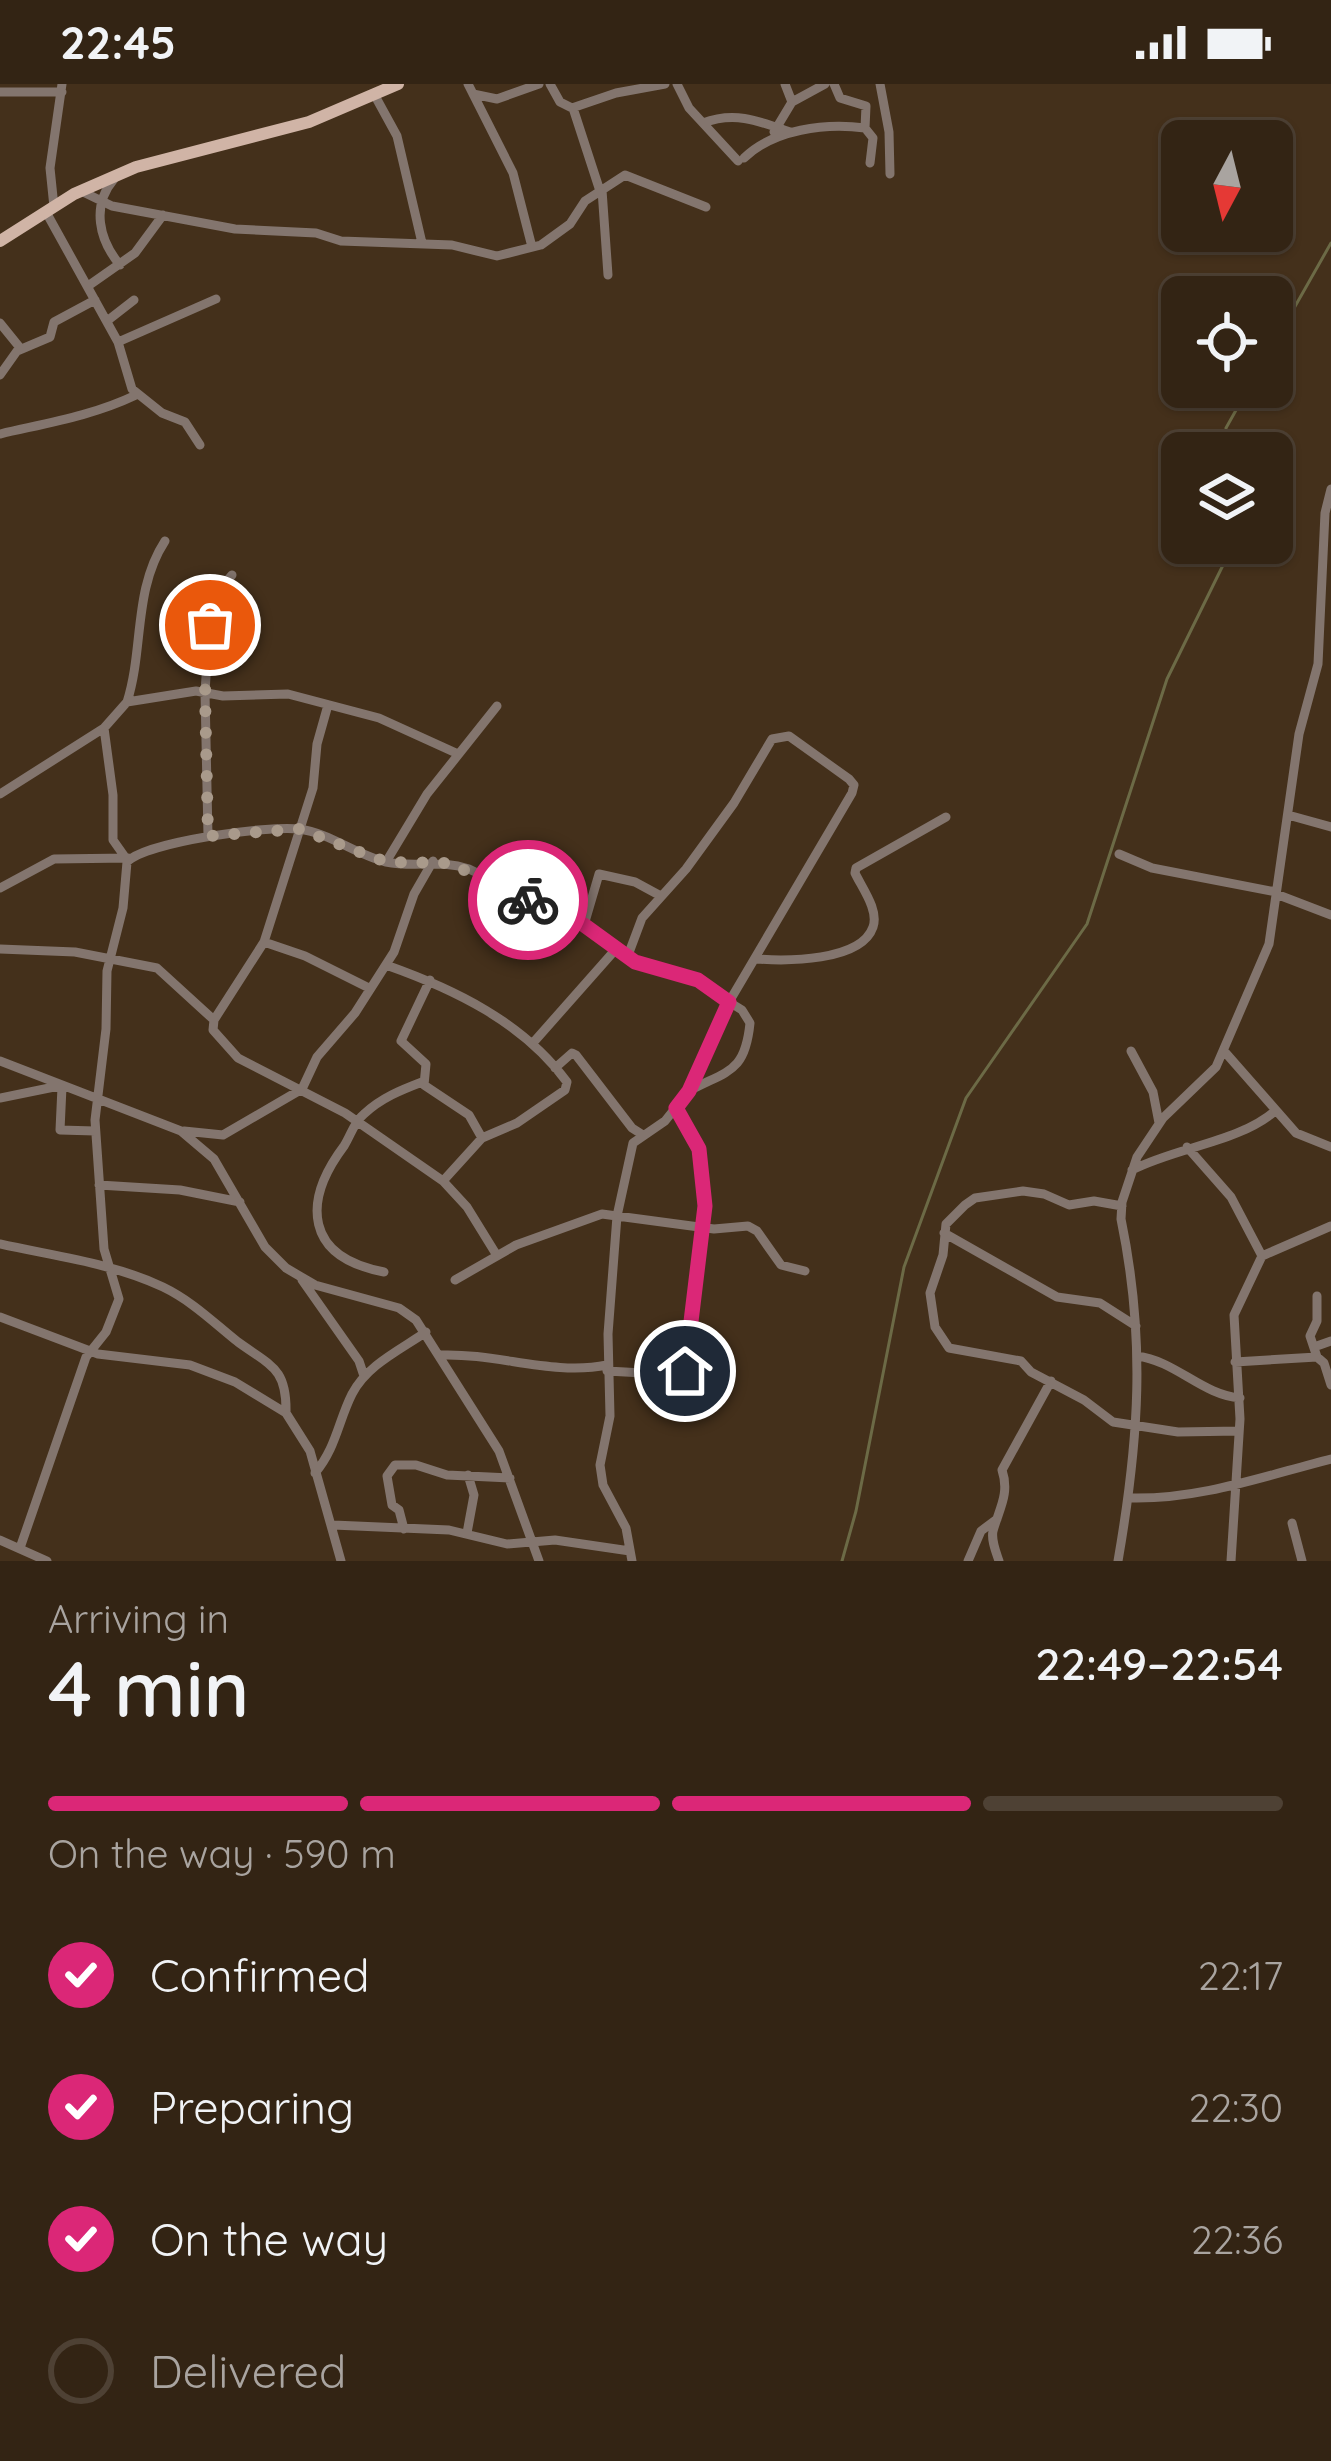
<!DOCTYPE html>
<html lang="en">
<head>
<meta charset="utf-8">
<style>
	:root { --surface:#332414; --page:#3b2c1d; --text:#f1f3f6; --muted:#a9a4a0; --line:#4e4134; --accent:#db2777 }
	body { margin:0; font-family:Quicksand,sans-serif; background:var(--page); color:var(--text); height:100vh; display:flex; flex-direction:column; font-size:45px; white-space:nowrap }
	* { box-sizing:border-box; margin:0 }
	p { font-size:39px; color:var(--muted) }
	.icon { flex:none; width:66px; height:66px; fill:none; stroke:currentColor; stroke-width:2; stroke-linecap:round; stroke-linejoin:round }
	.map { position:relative; height:1477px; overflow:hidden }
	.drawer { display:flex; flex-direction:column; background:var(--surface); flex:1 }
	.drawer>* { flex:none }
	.needle { width:78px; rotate:187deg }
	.buttons { position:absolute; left:1161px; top:36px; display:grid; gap:24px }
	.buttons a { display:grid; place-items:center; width:132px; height:132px; border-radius:18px; background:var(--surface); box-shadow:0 3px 9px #0004,0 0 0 3px var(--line); font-size:60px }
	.pin { position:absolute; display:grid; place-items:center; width:102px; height:102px; color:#fff; margin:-51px; border:6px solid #fff; border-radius:50%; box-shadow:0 3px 12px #0007 }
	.courier { position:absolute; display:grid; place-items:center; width:120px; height:120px; margin:-60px; border:9px solid #db2777; border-radius:50%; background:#fff; color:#222; box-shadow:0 3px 15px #0007 }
	.overview em { font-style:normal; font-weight:600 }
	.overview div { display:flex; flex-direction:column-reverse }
	.overview { display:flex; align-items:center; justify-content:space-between; height:204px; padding:0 48px }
	h1 { font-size:78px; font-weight:600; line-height:90px }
	.bar { display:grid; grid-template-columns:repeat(4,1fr); gap:18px 12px; align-content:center; height:144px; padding:0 48px }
	.bar i { height:15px; border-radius:9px; background:var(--line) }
	.bar .current { background:var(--accent) }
	.bar p { grid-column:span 4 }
	ol { padding:0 48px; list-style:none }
	li { display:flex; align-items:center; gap:36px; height:132px }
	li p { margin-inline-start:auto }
	li .icon { padding:12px; border-radius:50%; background:var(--accent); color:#fff; stroke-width:4 }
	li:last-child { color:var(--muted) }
	li i { width:66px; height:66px; border:6px solid var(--line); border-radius:50% }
	.status { display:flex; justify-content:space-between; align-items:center; height:84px; padding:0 60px; background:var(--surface); direction:ltr }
	.status svg { height:33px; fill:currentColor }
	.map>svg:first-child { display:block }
</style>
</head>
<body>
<div class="status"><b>22:45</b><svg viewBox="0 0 49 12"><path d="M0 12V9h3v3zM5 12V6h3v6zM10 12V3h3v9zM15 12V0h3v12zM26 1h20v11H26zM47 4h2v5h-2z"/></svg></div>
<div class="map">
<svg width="1331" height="1477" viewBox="0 0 1331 1477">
	<rect width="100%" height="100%" fill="#44301b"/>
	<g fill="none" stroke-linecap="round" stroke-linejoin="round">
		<path stroke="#6c6a46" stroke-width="3" d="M 1272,263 L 1331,159
			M 1227,369 L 1226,344 L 1249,303
			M 842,1477 L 856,1427 L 904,1183 L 966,1014 L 1087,840 L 1167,595 L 1228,471 L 1228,459"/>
		<path stroke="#83756e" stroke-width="9" d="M 468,0 L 513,89 L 532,163
			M 550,0 L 560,18 L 572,24 L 616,9 L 665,0
			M 677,0 L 689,24 L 738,77
			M 785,0 L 792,18
			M 834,0 L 840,14 L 866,22 L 865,44
			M 880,0 L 889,48 L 890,90
			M 0,8 L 62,8
			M 374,10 L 397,52 L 422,159
			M 473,10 L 497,15 L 539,0
			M 573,24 L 600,107
			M 703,39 C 735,27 759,37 790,48
			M 774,48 L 792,18 L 825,0
			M 744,74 C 774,45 825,39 865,44 L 873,54 L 870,79
			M 114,95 C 91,122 99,156 120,181
			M 602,106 L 608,191
			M 81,107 L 112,122 L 235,145 L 316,149 L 341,157 L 452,161 L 497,172 L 541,161 L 570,140 L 585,117 L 625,91 L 706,123
			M 54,123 L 50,84 L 62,0
			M 46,128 L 118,258 L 132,305 L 162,329 L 185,338 L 200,361
			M 88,202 L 135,169 L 163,131
			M 107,237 L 134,216
			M 0,239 L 21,265
			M 118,258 L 216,215
			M 0,291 L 17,267 L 50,253 L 54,238 L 95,216
			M 0,350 C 47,339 92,332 136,311
			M 127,618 C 144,565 133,506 165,457
			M 328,621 L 317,660 L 313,704 L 264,858 L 214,936 L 213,946 L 238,974 L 345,1029 L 443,1097 L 467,1123 L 496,1170
			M 104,644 L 113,711 L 113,756 L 125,773
			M 0,710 L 104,644 L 127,618 L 196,607 L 223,612 L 288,610 L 379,634 L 456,669
			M 1288,731 L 1331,743
			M 208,752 L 205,608 L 210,532 L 216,510 L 232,491
			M 1119,770 L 1152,784 L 1276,808
			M 386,778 L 427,710 L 497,622
			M 0,804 L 54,775 L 128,774
			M 1276,810 L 1331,831
			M 584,841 L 599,790 L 635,798 L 659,811
			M 264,858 L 305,872 L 369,904
			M 0,865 L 75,868 L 157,884 L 214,936
			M 627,874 L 642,834 L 686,785 L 734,719 L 772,655 L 789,652 L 849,695 L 854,701 L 852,709 L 729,918 L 742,926 L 750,939 C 745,989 728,986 689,1007
			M 757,875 C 785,877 861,878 873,843 C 879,826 862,804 855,789 L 856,784 L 946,733
			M 386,881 C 454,905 523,938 567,998 L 565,1006 L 517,1039 L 482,1054 L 443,1097
			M 430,896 L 401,957 L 426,980 L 424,1001 L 469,1031 L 482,1054
			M 532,960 L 616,865
			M 1131,967 L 1153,1008 L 1159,1039
			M 1224,967 L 1296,1049 L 1331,1063
			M 0,977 L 181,1047 L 214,1075 L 265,1163 L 286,1184 L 315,1201 L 399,1224 L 416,1236 L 499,1367 L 539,1477
			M 555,984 L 572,969 L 576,971 L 632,1044 L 643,1051
			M 62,1003 L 60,1046 L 95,1047
			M 0,1014 L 59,1002
			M 184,1047 L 223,1051 L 302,1005 L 317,973 L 355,929 L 394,868 L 414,810 L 433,777
			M 1187,1063 L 1231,1113 L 1262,1172
			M 1132,1086 C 1177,1063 1239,1058 1275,1027
			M 99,1101 L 180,1106 L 240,1118
			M 1122,1122 L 1094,1117 L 1069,1121 L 1044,1110 L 1023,1107 L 975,1114 L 965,1121 L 946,1140 L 943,1171 L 930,1209 L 935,1243 L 949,1264 L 1021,1277 L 1031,1288 L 1084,1316 L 1113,1338 L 1178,1348 L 1239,1347
			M 944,1149 L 1057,1213 L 1100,1219 L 1136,1242
			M 0,1160 C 53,1172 113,1179 163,1203 C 192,1217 213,1238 238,1258 C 271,1282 287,1284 286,1329
			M 384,1188 C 305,1173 302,1118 344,1062 C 351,1051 354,1038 364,1030 C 381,1014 401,1006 422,998
			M 302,1196 L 359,1277 L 364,1292
			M 455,1196 L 516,1161 L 602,1130 L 714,1145 L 748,1142 L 757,1147 L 781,1181 L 805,1187
			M 0,1233 L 98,1270 L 190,1281 L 235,1298 L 286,1329 L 310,1367 L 341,1477
			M 1314,1263 L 1331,1257
			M 441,1271 C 497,1269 553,1292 607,1281
			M 1137,1272 C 1176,1277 1202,1311 1240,1314
			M 1317,1273 L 1310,1252 L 1317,1237 L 1317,1212
			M 1235,1278 L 1317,1273 L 1324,1279 L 1331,1301
			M 607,1287 L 679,1291 L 685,1287 L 705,1122 L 699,1065 L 677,1024
			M 315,1389 C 336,1364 338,1338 352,1310 C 367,1281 400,1266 426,1248
			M 1129,1414 C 1199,1416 1264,1392 1331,1375
			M 1292,1439 L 1302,1477
			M 333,1441 L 449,1446 L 507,1460 L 555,1456 L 630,1467
			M 404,1445 L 399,1426 L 392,1421 L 387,1392 L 395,1381 L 416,1381 L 447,1391 L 510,1394
			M 467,1449 L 474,1411 L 468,1391
			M 0,1456 L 47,1477
			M 20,1464 L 86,1273 L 106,1248 L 119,1215 L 104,1165 L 95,1036 L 106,945 L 107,887 L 123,824 L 127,778 C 145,758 269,741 299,745 C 330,749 356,771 386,778 C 416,784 439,775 469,785 L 584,841 L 635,878 L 698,896 L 729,918 L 689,1007 L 665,1037 L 633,1059 L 617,1132 L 608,1250 L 610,1332 L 600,1381 L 603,1401 L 626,1444 L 632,1477
			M 968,1477 L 981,1447 L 997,1435
			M 999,1477 C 996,1468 991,1456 993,1447 C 999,1425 1010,1410 1002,1386 L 1051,1297
			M 1118,1477 C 1139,1356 1146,1256 1121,1135 L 1122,1118 L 1137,1073 L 1163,1034 L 1216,983 L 1269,860 L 1299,650 L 1318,580 L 1325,429 L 1331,405
			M 1231,1477 L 1240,1335 L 1234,1231 L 1262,1172 L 1331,1142"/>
		<path stroke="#d0b4a6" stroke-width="12" d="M 0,157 L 74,110 L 136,83 L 309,38 L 398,0"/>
	</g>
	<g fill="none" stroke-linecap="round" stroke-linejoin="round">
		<path stroke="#a99a8b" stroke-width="12" stroke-dasharray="0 21.6" d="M 210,541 L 205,608 L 208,752 L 299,745 L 386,778 L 449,779 L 528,816"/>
		<path stroke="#db2777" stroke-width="15" d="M 528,816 L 584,841 L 635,878 L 698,896 L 729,918 L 689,1007 L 676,1024 L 699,1065 L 705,1122 L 685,1287"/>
	</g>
</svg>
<div class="buttons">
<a><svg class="needle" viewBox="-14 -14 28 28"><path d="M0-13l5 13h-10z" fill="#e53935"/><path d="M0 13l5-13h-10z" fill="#a9a4a0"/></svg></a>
<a><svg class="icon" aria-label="locate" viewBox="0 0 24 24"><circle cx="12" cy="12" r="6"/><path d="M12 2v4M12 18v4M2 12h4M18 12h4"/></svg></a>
<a><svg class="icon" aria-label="layers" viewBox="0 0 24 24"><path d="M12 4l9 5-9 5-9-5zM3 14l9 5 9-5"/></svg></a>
</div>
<div class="pin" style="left:210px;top:541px;background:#ea580c"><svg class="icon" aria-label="bag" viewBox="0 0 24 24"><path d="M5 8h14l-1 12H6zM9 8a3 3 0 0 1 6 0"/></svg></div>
<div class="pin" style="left:685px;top:1287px;background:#1f2937"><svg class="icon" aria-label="home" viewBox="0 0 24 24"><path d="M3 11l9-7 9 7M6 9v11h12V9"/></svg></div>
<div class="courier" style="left:528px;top:816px"><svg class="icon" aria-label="bike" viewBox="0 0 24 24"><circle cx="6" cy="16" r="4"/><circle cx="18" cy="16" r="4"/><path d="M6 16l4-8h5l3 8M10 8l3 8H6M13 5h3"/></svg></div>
</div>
<section class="drawer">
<div class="overview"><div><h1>4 min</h1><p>Arriving in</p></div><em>22:49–22:54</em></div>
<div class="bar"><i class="current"></i><i class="current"></i><i class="current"></i><i></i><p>On the way · 590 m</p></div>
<ol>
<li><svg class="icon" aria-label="check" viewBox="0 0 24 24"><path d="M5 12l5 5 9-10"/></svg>Confirmed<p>22:17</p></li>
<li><svg class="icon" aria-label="check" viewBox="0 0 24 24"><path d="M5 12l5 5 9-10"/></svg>Preparing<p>22:30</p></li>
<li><svg class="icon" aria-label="check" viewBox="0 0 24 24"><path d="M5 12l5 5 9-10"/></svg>On the way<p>22:36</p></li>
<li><i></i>Delivered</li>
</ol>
</section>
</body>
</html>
